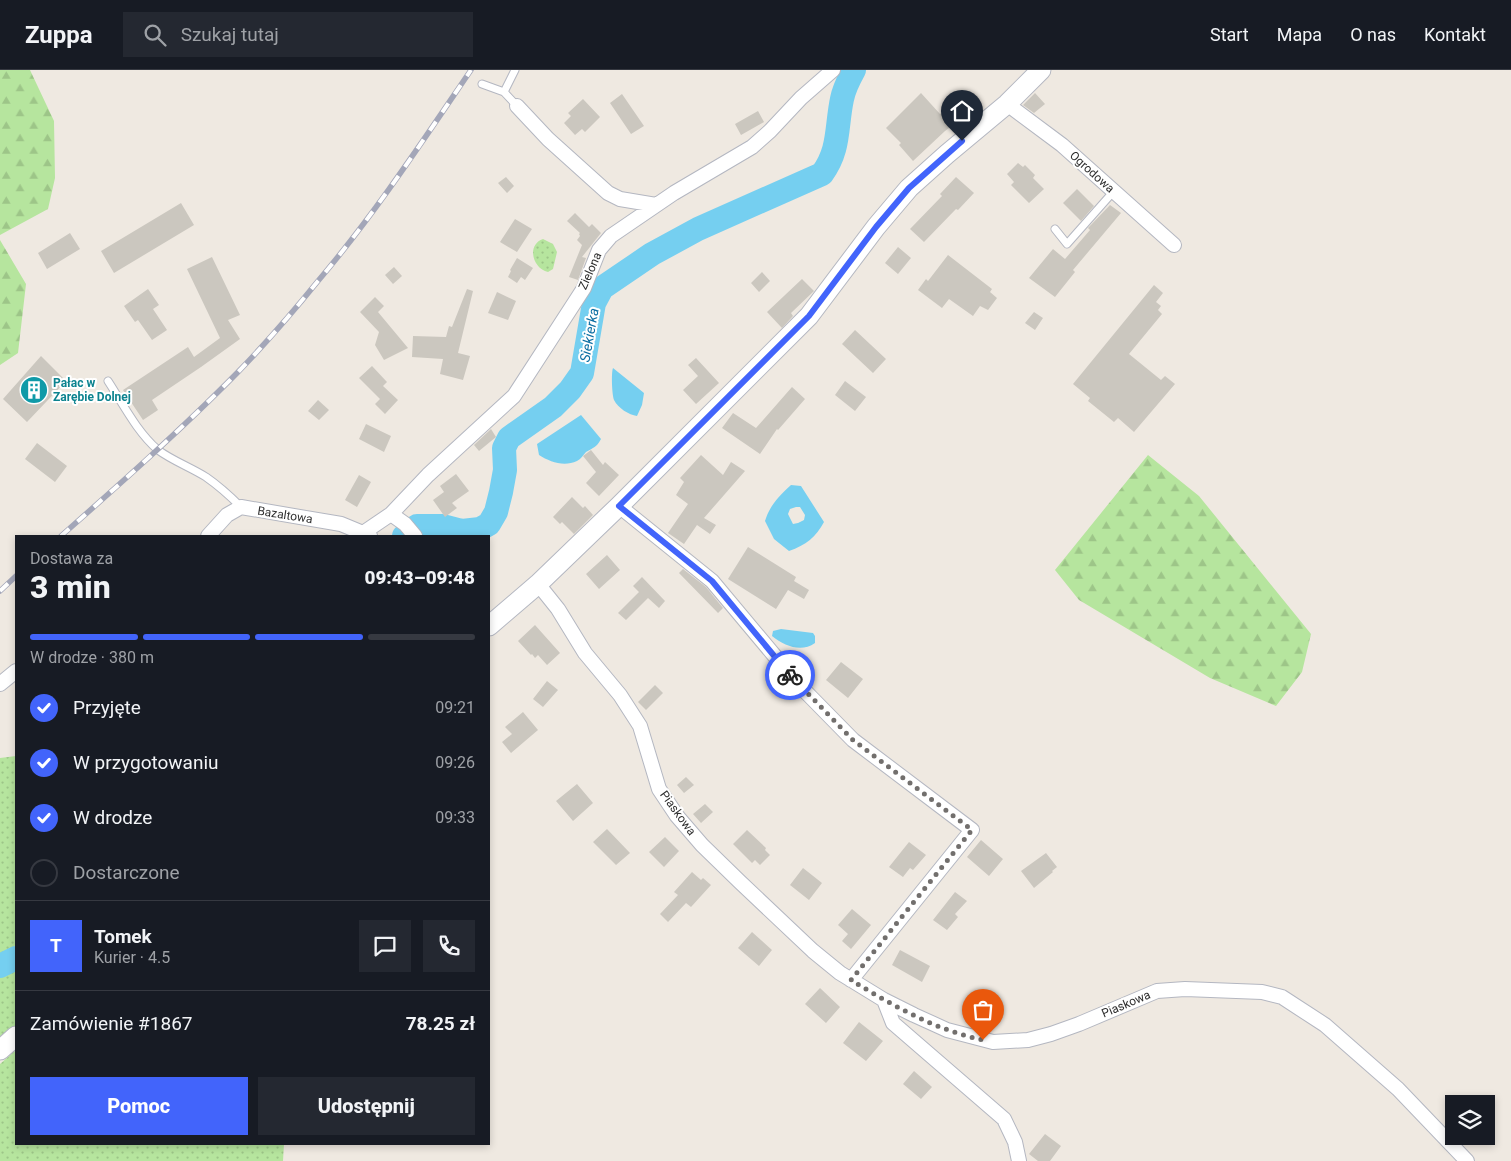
<!DOCTYPE html>
<html lang="pl">
<head>
<meta charset="utf-8">
<style>
	:root { --surface:#171b24; --page:#242831; --text:#f1f3f6; --muted:#9ea1a6; --line:#363941; --accent:#4264fb }
	body { margin:0; font-family:Roboto,sans-serif; background:var(--page); color:var(--text); height:100vh; display:flex; flex-direction:column; font-size:19px; white-space:nowrap }
	* { box-sizing:border-box; margin:0 }
	p { font-size:16px; color:var(--muted) }
	.icon { flex:none; width:28px; height:28px; fill:none; stroke:currentColor; stroke-width:2; stroke-linecap:round; stroke-linejoin:round }
	.map { position:relative; flex:1; overflow:hidden }
	.details { position:absolute; left:15px; top:465px; width:475px; height:610px; display:flex; flex-direction:column; background:var(--surface); border-radius:0px; box-shadow:0 2px 8px #0003 }
	.details>* { flex:none }
	.fabs { position:absolute; left:1445px; top:1025px; display:grid; gap:10px }
	.fabs a { display:grid; place-items:center; width:50px; height:50px; border-radius:0px; background:var(--surface); box-shadow:0 2px 8px #0003; font-size:25px }
	.pin { position:absolute; display:grid; place-items:center; width:42px; height:42px; color:#fff; margin:-51px -21px; border-radius:50% 50% 50% 0; rotate:-45deg; box-shadow:0 0 5px #0007 }
	.pin .icon { rotate:45deg }
	.courier { position:absolute; display:grid; place-items:center; width:50px; height:50px; margin:-25px; border:4px solid #4264fb; border-radius:50%; background:#fff; color:#222; box-shadow:0 1px 6px #0007 }
	.headline em { font-style:normal; font-weight:800 }
	.headline div { display:flex; flex-direction:column-reverse }
	.headline { display:flex; align-items:center; justify-content:space-between; height:85px; padding:0 15px }
	h1 { font-size:32px; font-weight:800; line-height:38px }
	.bar { display:grid; grid-template-columns:repeat(4,1fr); gap:8px 5px; align-content:center; height:60px; padding:0 15px }
	.bar i { height:6px; border-radius:4px; background:var(--line) }
	.bar .on { background:var(--accent) }
	.bar p { grid-column:span 4 }
	.line { display:flex; align-items:center; gap:12px; padding:0 15px; border-top:1px solid var(--line) }
	.line div { flex:1 }
	.round { display:grid; place-items:center; flex:none; width:52px; height:52px; border-radius:0px; background:var(--page) }
	ol { padding:0 15px; list-style:none }
	li { display:flex; align-items:center; gap:15px; height:55px }
	li p { margin-inline-start:auto }
	li .icon { padding:5px; border-radius:50%; background:var(--accent); color:#fff; stroke-width:4 }
	li:last-child { color:var(--muted) }
	li i { width:28px; height:28px; border:2px solid var(--line); border-radius:50% }
	.cta { display:flex; gap:10px; margin-top:auto; padding:10px 15px }
	.cta a { flex:1; height:58px; border-radius:0px; background:var(--accent); color:#fff; font-size:20px; font-weight:800; line-height:58px; text-align:center }
	.cta a+a { background:var(--page); color:var(--text) }
	header { display:flex; align-items:center; gap:30px; box-sizing:border-box; height:70px; padding:0 25px; background:var(--surface); border-bottom:1px solid var(--line) }
	header strong { font-size:24px }
	nav { display:flex; gap:28px; margin-inline-start:auto; font-size:18px }
	.search { width:350px; height:45px; background:var(--page); display:flex; align-items:center; gap:12px; box-sizing:border-box; padding:0 18px; border-radius:0px; color:var(--muted); font-size:19px }
	.map>svg:first-child { display:block }
</style>
</head>
<body>
<header>
<strong>Zuppa</strong>
<div class="search"><svg class="icon" aria-label="search" viewBox="0 0 24 24"><circle cx="10" cy="10" r="6"/><path d="M15 15l6 6"/></svg>Szukaj tutaj</div>
<nav><a>Start</a><a>Mapa</a><a>O nas</a><a>Kontakt</a></nav>
</header>
<div class="map">
<svg width="1511" height="1091" viewBox="0 0 1511 1091">
	<defs>
		<pattern id="grass-dots" width="8" height="8" patternUnits="userSpaceOnUse" patternTransform="scale(1.25)"><rect width="8" height="8" fill="#b6e59e"/><path d="M2 2h.1M6 6h.1" fill="none" stroke="#9dc588" stroke-width="1.8" stroke-linecap="round"/></pattern>
		<pattern id="forest-firs" width="22" height="20" patternUnits="userSpaceOnUse" patternTransform="scale(1.25)"><rect width="22" height="20" fill="#b6e59e"/><path d="M5 1l3.5 6h-7zM16 11l3.5 6h-7z" fill="#9dc588"/></pattern>
	</defs>
	<rect width="100%" height="100%" fill="#efe9e1"/>
	<path fill="url(#grass-dots)" d="M 543,169 L 553,174 L 557,182 L 553,199 L 548,202 C 533,199 526,175 543,169 Z
		M 16,686 L 16,875 L 0,886 L 0,688 Z
		M 16,892 L 16,958 L 0,971 L 0,903 Z
		M 16,980 L 16,1074 L 284,1074 L 283,1091 L 0,1091 L 0,994 Z"/>
	<path fill="url(#forest-firs)" d="M 0,0 L 30,0 L 54,51 L 55,108 L 48,139 L 0,165 Z
		M 0,170 L 26,214 L 18,283 L 0,295 Z
		M 1148,385 L 1199,426 L 1311,564 L 1302,602 L 1276,636 L 1210,608 L 1079,530 L 1055,500 Z"/>
	<path fill="#75cff0" fill-rule="evenodd" d="M 613,298 L 644,323 L 642,335 L 637,346 C 629,345 618,338 614,330 C 612,325 611,303 613,298 Z
		M 581,345 L 601,369 C 596,378 594,377 586,382 C 583,385 581,389 577,391 C 564,397 550,392 539,385 L 537,374 Z
		M 791,415 L 801,416 L 824,452 C 816,467 806,475 789,481 L 774,469 L 765,451 C 770,435 779,426 791,415 ZM 796,437 L 800,437 L 805,445 L 804,450 L 798,453 L 793,454 L 788,444 L 790,439 Z
		M 781,559 L 813,563 L 815,566 L 815,573 C 801,583 785,576 772,566 L 773,561 Z"/>
	<g fill="none" stroke-linecap="round" stroke-linejoin="round">
		<path stroke="#75cff0" stroke-width="24" d="M 404,466 L 417,456 L 443,456 L 462,461 L 480,459 L 489,454 L 496,442 L 501,422 L 505,400 L 504,378 L 509,368 L 553,337 L 570,320 L 582,303 L 594,233 L 602,218 L 652,184 L 698,159 L 822,104 C 840,80 836,57 842,29 C 844,19 849,9 854,0
			M 0,896 L 16,888"/>
	</g>
	<path fill="#cbc7bf" d="M 921,23 L 940,44 L 962,27 L 973,40 L 945,61 L 913,91 L 899,75 L 901,73 L 886,58 Z
		M 1035,23 L 1045,34 L 1034,43 L 1023,35 Z
		M 622,24 L 644,56 L 631,64 L 610,33 Z
		M 583,29 L 600,47 L 585,62 L 582,59 L 575,65 L 564,53 L 571,46 L 568,43 Z
		M 758,41 L 764,52 L 741,65 L 735,54 Z
		M 1018,93 L 1023,97 L 1025,95 L 1035,105 L 1033,108 L 1044,119 L 1029,133 L 1011,115 L 1014,112 L 1007,104 Z
		M 506,107 L 514,116 L 507,123 L 498,113 Z
		M 956,107 L 974,123 L 958,140 L 956,139 L 924,172 L 910,159 L 942,126 L 940,124 Z
		M 1077,119 L 1094,136 L 1081,151 L 1063,133 Z
		M 181,133 L 194,155 L 114,203 L 101,181 Z
		M 1110,135 L 1121,143 L 1073,200 L 1075,202 L 1055,227 L 1029,208 L 1053,179 L 1065,189 L 1090,160 L 1088,158 Z
		M 575,143 L 589,157 L 592,154 L 601,163 L 582,187 L 586,188 L 578,210 L 569,207 L 582,175 L 577,170 L 580,166 L 579,164 L 580,163 L 567,151 Z
		M 515,149 L 532,159 L 517,182 L 500,172 Z
		M 70,163 L 80,179 L 47,199 L 38,183 Z
		M 898,177 L 911,188 L 898,204 L 885,193 Z
		M 948,185 L 992,219 L 990,222 L 997,228 L 988,240 L 980,236 L 973,246 L 949,229 L 942,238 L 918,220 L 926,209 L 928,211 Z
		M 212,187 L 240,245 L 228,250 L 240,269 L 201,297 L 152,330 L 158,340 L 143,350 L 123,320 L 188,277 L 194,287 L 220,268 L 187,199 Z
		M 517,188 L 533,198 L 525,210 L 521,207 L 517,213 L 508,207 L 511,201 L 510,200 Z
		M 394,197 L 402,206 L 393,214 L 385,205 Z
		M 762,202 L 770,211 L 759,222 L 751,213 Z
		M 802,209 L 814,221 L 791,243 L 793,246 L 782,258 L 767,242 Z
		M 1154,215 L 1163,223 L 1156,232 L 1161,236 L 1158,240 L 1162,244 L 1129,284 L 1161,310 L 1165,306 L 1175,314 L 1134,362 L 1118,348 L 1114,352 L 1088,331 L 1090,328 L 1073,314 Z
		M 148,219 L 159,235 L 153,239 L 167,260 L 152,270 L 138,250 L 135,252 L 124,236 Z
		M 467,219 L 473,221 L 458,283 L 470,286 L 463,310 L 440,304 L 443,289 L 412,287 L 413,266 L 446,267 L 449,256 L 452,257 Z
		M 497,222 L 516,231 L 508,250 L 488,243 Z
		M 375,227 L 384,236 L 378,242 L 408,278 L 384,290 L 375,275 L 379,262 L 360,242 Z
		M 1034,242 L 1043,248 L 1035,260 L 1025,253 Z
		M 855,260 L 886,289 L 873,303 L 842,274 Z
		M 41,286 L 66,311 L 27,352 L 3,329 Z
		M 696,288 L 719,313 L 696,334 L 683,320 L 698,306 L 688,295 Z
		M 372,296 L 387,312 L 383,316 L 398,330 L 385,344 L 375,334 L 380,329 L 359,308 Z
		M 845,311 L 866,327 L 855,341 L 835,325 Z
		M 792,317 L 805,329 L 778,360 L 777,359 L 760,384 L 722,358 L 733,343 L 756,358 Z
		M 318,330 L 329,340 L 319,350 L 308,341 Z
		M 366,354 L 391,366 L 384,382 L 359,369 Z
		M 491,359 L 496,367 L 479,381 L 474,375 Z
		M 37,373 L 67,396 L 55,412 L 25,389 Z
		M 591,380 L 603,395 L 605,392 L 619,405 L 599,426 L 586,413 L 596,402 L 583,386 Z
		M 701,385 L 723,405 L 731,392 L 745,401 L 704,448 L 716,455 L 710,464 L 697,455 L 684,474 L 668,463 L 688,434 L 676,425 L 684,412 L 680,408 Z
		M 456,404 L 469,421 L 452,433 L 457,438 L 445,447 L 433,430 L 444,422 L 440,416 Z
		M 359,405 L 371,412 L 357,437 L 345,430 Z
		M 572,427 L 583,438 L 585,436 L 593,445 L 574,464 L 562,452 L 560,454 L 553,447 Z
		M 748,477 L 796,507 L 794,511 L 809,520 L 804,529 L 788,520 L 776,539 L 728,509 Z
		M 607,485 L 620,500 L 599,519 L 586,504 Z
		M 683,499 L 706,517 L 723,538 L 718,543 L 679,503 Z
		M 642,507 L 665,531 L 659,538 L 648,528 L 626,550 L 618,543 L 639,522 L 633,516 Z
		M 535,555 L 560,583 L 547,595 L 538,585 L 535,588 L 532,584 L 531,585 L 518,571 Z
		M 841,592 L 863,609 L 848,628 L 826,610 Z
		M 547,611 L 558,620 L 543,637 L 533,629 Z
		M 655,615 L 663,623 L 646,640 L 638,632 Z
		M 523,642 L 538,660 L 511,683 L 502,672 L 512,664 L 505,657 Z
		M 686,707 L 694,715 L 684,723 L 677,715 Z
		M 577,714 L 593,733 L 573,751 L 556,731 Z
		M 705,734 L 713,742 L 701,753 L 693,744 Z
		M 607,759 L 630,783 L 616,795 L 593,772 Z
		M 747,760 L 766,778 L 765,780 L 770,785 L 760,795 L 755,790 L 752,793 L 733,774 Z
		M 665,767 L 679,781 L 664,797 L 649,782 Z
		M 981,770 L 1003,789 L 989,806 L 967,787 Z
		M 909,772 L 926,785 L 913,800 L 910,798 L 903,807 L 889,797 Z
		M 1046,783 L 1057,797 L 1052,801 L 1053,802 L 1034,818 L 1021,801 Z
		M 803,798 L 822,813 L 809,830 L 790,815 Z
		M 692,802 L 701,810 L 703,808 L 711,815 L 691,837 L 686,833 L 668,852 L 660,844 L 678,825 L 674,822 Z
		M 955,822 L 967,831 L 955,844 L 958,847 L 947,860 L 933,850 Z
		M 852,839 L 871,855 L 851,879 L 842,871 L 848,864 L 838,855 Z
		M 752,862 L 772,880 L 759,896 L 738,878 Z
		M 900,880 L 930,896 L 922,912 L 892,895 Z
		M 820,918 L 840,937 L 826,953 L 805,934 Z
		M 859,952 L 883,971 L 866,991 L 843,973 Z
		M 914,1001 L 932,1017 L 921,1029 L 903,1014 Z
		M 1045,1064 L 1061,1076 L 1050,1091 L 1038,1091 L 1029,1084 Z"/>
	<g fill="none" stroke-linecap="round" stroke-linejoin="round">
		<defs>
			<path id="lane" d="M 515,0 L 504,22 L 517,36
				M 482,14 L 504,22
				M 1055,159 L 1067,174 L 1114,121
				M 108,311 C 123,334 137,362 158,380 C 173,391 190,397 206,407 C 219,416 230,426 241,437"/>
			<path id="street" d="M 1007,34 L 1062,75 L 1174,175
				M 517,36 L 548,69 L 608,123 L 620,129 L 656,135
				M 619,436 L 712,511 L 799,615 L 853,670 L 972,760 L 851,910
				M 391,444 L 405,454 L 415,466
				M 363,463 L 391,444 L 428,405 L 514,326 L 584,218 L 599,180 L 611,166 L 674,123 L 752,77 L 770,61 L 801,28 L 833,0
				M 208,466 L 227,445 L 241,437 L 341,454 L 370,466
				M 538,514 L 558,539 L 585,583 L 620,625 L 640,656 L 659,719 L 677,746 L 702,775 L 740,812 L 813,881 L 840,903 L 884,930 L 914,945 L 947,960 L 993,972 L 1028,970 L 1051,964 L 1079,954 L 1157,921 L 1185,919 L 1262,922 L 1282,927 L 1325,955 L 1398,1019 L 1467,1091
				M 0,614 L 16,601
				M 884,930 L 893,953 L 1004,1049 L 1015,1072 L 1019,1091"/>
			<path id="secondary" d="M 489,556 L 538,514 L 619,436 L 809,246 L 876,157 L 909,118 L 947,84 L 1007,34 L 1041,0
				M 0,980 L 16,966"/>
		</defs>
		<use href="#lane" stroke="#b4b7c1" stroke-width="9"/>
		<use href="#street" stroke="#b4b7c1" stroke-width="16"/>
		<use href="#secondary" stroke="#b4b7c1" stroke-width="21"/>
		<use href="#lane" stroke="#fff" stroke-width="7"/>
		<use href="#street" stroke="#fff" stroke-width="14"/>
		<use href="#secondary" stroke="#fff" stroke-width="19"/>
		<defs>
			<path id="rail" d="M 61,466 C 121,413 182,359 238,302 C 266,273 293,242 318,211 C 374,145 422,72 471,0
				M 0,521 L 16,506"/>
		</defs>
		<use href="#rail" stroke="#a3a6b8" stroke-width="5.5"/>
		<use href="#rail" stroke="#fff" stroke-width="4" stroke-dasharray="11" stroke-linecap="butt"/>
	</g>
	<g fill="none" stroke-linecap="round" stroke-linejoin="round">
		<path stroke="#726f6d" stroke-width="5" stroke-dasharray="0 9" d="M 790,605 L 853,670 L 972,760 L 851,910 C 892,935 935,960 983,970"/>
		<path stroke="#4264fb" stroke-width="6" d="M 790,605 L 712,511 L 619,436 L 809,246 L 876,157 L 909,118 L 962,71"/>
	</g>
	<defs>
		<symbol id="building-disc" viewBox="-11 -11 22 22"><circle r="9.5" fill="#0f9aa8" stroke="#fff"/><path d="M-4-6H4V6H1V3H-1V6H-4ZM-2.5-4.3h1.7v1.8h-1.7ZM.8-4.3h1.7v1.8H.8ZM-2.5-1h1.7V.8h-1.7ZM.8-1h1.7V.8H.8Z" fill="#fff"/></symbol>
	</defs>
	<g fill-rule="evenodd">
		<use href="#building-disc" x="18" y="304" width="32" height="32"/>
	</g>
	<g text-anchor="middle" stroke-width="4" stroke-linejoin="round" paint-order="stroke">
		<g font-size="12" fill="#2e2e2e" stroke="#fff">
			<text transform="translate(1092 102) rotate(42)" y="4">Ogrodowa</text>
			<text transform="translate(590 201) rotate(-66)" y="4">Zielona</text>
			<text transform="translate(285 445) rotate(9)" y="4">Bazaltowa</text>
			<text transform="translate(678 743) rotate(54)" y="4">Piaskowa</text>
			<text transform="translate(1126 934) rotate(-23)" y="4">Piaskowa</text>
		</g>
		<g font-size="12" font-weight="bold" fill="#0d838f" stroke="#fff" text-anchor="start">
			<text x="53" y="317">Pałac w<tspan x="53" dy="14">Zarębie Dolnej</tspan></text>
		</g>
		<g font-size="14" font-style="italic" fill="#0d6fa3" stroke="#fff">
			<text transform="translate(589 265) rotate(-80)" y="5">Siekierka</text>
		</g>
	</g>
</svg>
<div class="fabs">
<a><svg class="icon" aria-label="layers" viewBox="0 0 24 24"><path d="M12 4l9 5-9 5-9-5zM3 14l9 5 9-5"/></svg></a>
</div>
<div class="pin" style="left:983px;top:970px;background:#ea580c"><svg class="icon" aria-label="bag" viewBox="0 0 24 24"><path d="M5 8h14l-1 12H6zM9 8a3 3 0 0 1 6 0"/></svg></div>
<div class="pin" style="left:962px;top:71px;background:#1f2937"><svg class="icon" aria-label="home" viewBox="0 0 24 24"><path d="M3 11l9-7 9 7M6 9v11h12V9"/></svg></div>
<div class="courier" style="left:790px;top:605px"><svg class="icon" aria-label="bike" viewBox="0 0 24 24"><circle cx="6" cy="16" r="4"/><circle cx="18" cy="16" r="4"/><path d="M6 16l4-8h5l3 8M10 8l3 8H6M13 5h3"/></svg></div>
<section class="details">
<div class="headline"><div><h1>3 min</h1><p>Dostawa za</p></div><em>09:43–09:48</em></div>
<div class="bar"><i class="on"></i><i class="on"></i><i class="on"></i><i></i><p>W drodze · 380 m</p></div>
<ol>
<li><svg class="icon" aria-label="check" viewBox="0 0 24 24"><path d="M5 12l5 5 9-10"/></svg>Przyjęte<p>09:21</p></li>
<li><svg class="icon" aria-label="check" viewBox="0 0 24 24"><path d="M5 12l5 5 9-10"/></svg>W przygotowaniu<p>09:26</p></li>
<li><svg class="icon" aria-label="check" viewBox="0 0 24 24"><path d="M5 12l5 5 9-10"/></svg>W drodze<p>09:33</p></li>
<li><i></i>Dostarczone</li>
</ol>
<div class="line" style="height:90px"><b class="round" style="background:var(--accent);color:#fff">T</b><div><b>Tomek</b><p>Kurier · 4.5</p></div><a class="round"><svg class="icon" aria-label="chat" viewBox="0 0 24 24"><path d="M4 5h16v11H9l-5 4z"/></svg></a><a class="round"><svg class="icon" aria-label="phone" viewBox="0 0 24 24"><path d="M5 4h4l2 5-3 2q2 4 5 5l2-3 5 2v4C11 20 4 13 5 4z"/></svg></a></div>
<div class="line" style="height:65px"><div>Zamówienie #1867</div><b>78.25 zł</b></div>
<div class="cta"><a>Pomoc</a><a>Udostępnij</a></div>
</section>
</div>
</body>
</html>
